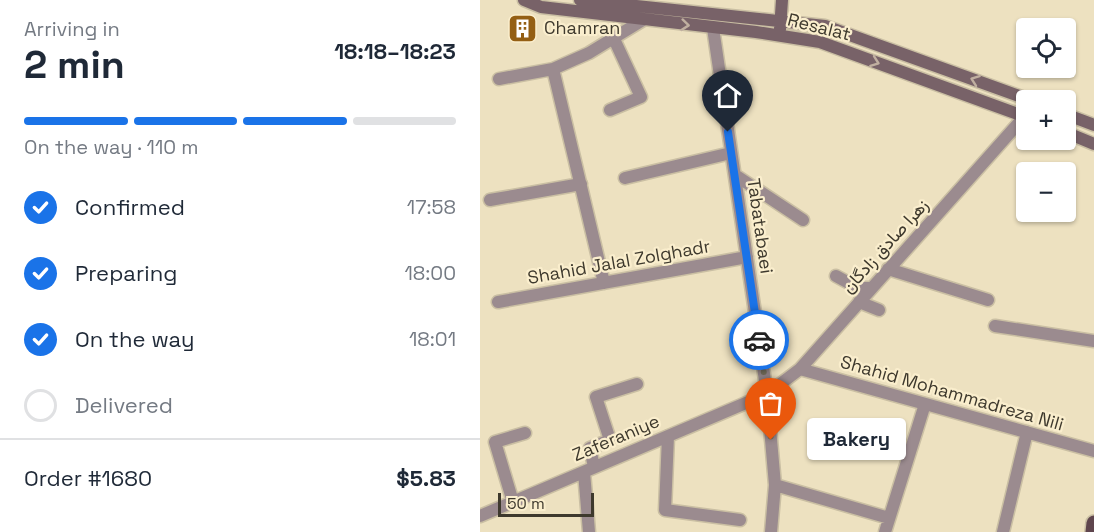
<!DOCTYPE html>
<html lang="en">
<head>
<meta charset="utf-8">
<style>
	:root { --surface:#fff; --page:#f2f2f3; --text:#1f2937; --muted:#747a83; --line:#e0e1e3; --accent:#1a73e8 }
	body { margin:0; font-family:"Space Grotesk",Vazirmatn,sans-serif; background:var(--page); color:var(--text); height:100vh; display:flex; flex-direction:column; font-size:22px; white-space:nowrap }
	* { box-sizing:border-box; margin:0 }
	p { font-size:20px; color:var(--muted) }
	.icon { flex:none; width:33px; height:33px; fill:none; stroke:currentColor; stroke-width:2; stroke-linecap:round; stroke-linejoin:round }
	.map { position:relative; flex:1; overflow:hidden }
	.drawer { display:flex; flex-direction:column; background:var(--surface); width:480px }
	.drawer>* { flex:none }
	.fabs { position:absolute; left:536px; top:18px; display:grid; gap:12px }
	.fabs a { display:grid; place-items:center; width:60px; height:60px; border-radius:6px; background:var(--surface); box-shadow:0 2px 4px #0004; font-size:30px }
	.scale { position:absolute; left:18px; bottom:15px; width:96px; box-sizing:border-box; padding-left:6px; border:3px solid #3e392d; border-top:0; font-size:16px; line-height:21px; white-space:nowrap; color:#3e392d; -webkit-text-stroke:4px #faeecd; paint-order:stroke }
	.pin { position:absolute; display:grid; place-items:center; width:51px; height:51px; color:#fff; margin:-62px -26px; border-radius:50% 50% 50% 0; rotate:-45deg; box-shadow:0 0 6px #0007 }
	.pin .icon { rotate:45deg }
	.courier { position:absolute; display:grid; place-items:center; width:60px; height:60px; margin:-30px; border:4px solid #1a73e8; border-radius:50%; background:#fff; color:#222; box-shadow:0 2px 8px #0007 }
	.bubble { position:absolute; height:42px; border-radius:6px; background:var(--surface); box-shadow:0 2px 4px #0004; font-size:20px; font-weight:600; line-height:42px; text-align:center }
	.headline em { font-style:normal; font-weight:600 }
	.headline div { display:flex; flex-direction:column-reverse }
	.headline { display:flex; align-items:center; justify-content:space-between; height:102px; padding:0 24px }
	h1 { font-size:39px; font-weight:600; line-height:45px }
	.bar { display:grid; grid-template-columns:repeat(4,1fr); gap:9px 6px; align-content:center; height:72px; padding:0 24px }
	.bar i { height:8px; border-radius:4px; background:var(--line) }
	.bar .selected { background:var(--accent) }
	.bar p { grid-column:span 4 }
	.line { display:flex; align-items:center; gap:15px; padding:0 24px; border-top:2px solid var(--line) }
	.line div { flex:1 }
	ol { padding:0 24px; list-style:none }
	li { display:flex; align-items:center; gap:18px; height:66px }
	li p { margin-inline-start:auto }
	li .icon { padding:6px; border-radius:50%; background:var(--accent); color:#fff; stroke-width:4 }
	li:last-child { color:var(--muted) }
	li i { width:33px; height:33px; border:3px solid var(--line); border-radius:50% }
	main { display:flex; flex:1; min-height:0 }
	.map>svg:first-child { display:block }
</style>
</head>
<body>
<main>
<section class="drawer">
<div class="headline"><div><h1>2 min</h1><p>Arriving in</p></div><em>18:18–18:23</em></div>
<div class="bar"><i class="selected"></i><i class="selected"></i><i class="selected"></i><i></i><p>On the way · 110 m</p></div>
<ol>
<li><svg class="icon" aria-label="check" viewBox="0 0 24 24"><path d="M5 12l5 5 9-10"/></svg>Confirmed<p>17:58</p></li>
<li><svg class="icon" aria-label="check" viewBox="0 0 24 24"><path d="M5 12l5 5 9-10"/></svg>Preparing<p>18:00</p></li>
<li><svg class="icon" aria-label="check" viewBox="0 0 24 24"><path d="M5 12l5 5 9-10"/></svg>On the way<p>18:01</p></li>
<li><i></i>Delivered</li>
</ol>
<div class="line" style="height:78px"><div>Order #1680</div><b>$5.83</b></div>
</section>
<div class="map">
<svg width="614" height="532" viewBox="0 0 614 532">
	<rect width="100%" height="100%" fill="#ede1c0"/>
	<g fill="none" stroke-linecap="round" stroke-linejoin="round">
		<defs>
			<path id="street" d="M 233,28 L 287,394 L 295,485 L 291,532
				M 73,69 L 124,283
				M 19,79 L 73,69 L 109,53 L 163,20
				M 130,110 L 161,97 L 134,39
				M 255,175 L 323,220
				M 145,178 L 251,153
				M 10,200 L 101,184
				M 408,269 L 508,300
				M 356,276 L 378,288 L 392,288
				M 18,302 L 267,257
				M 379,302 L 399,310
				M 515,326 L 614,341
				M 320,369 L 614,451
				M 188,436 L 185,510 L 260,520
				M 114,467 L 110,448 L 130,440 L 116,397 L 157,384
				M 104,472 L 109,532
				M 295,485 L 409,518
				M 33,502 L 15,442 L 45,433
				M 0,516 L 287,394 L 320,369 L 544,117 L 546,111
				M 405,532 L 445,404
				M 523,532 L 547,432"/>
			<path id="secondary" d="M 44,0 L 61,7 L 276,32 L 340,42 L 546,117
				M 100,0 L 345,26 L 550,100
				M 300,29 L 302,0
				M 585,114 L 614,125
				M 585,132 L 614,144"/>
			<path id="primary" d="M 613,532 L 614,523"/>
		</defs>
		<use href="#street" stroke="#cabfa3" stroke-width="15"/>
		<use href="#secondary" stroke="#cabfa3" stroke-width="15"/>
		<use href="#primary" stroke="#cabfa3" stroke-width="18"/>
		<use href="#street" stroke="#9b8b8f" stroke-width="12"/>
		<use href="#secondary" stroke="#786268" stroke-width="12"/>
		<use href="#primary" stroke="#5f454d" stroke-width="15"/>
	</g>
	<defs><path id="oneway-chevron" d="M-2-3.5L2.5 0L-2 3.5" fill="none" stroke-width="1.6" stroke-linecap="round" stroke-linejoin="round" transform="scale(1.5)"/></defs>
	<g stroke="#c0afa0">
		<use href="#oneway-chevron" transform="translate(205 25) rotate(6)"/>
		<use href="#oneway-chevron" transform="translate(395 62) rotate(20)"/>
		<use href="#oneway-chevron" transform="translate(495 80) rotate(-160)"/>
	</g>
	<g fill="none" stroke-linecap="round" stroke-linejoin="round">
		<path stroke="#7b7460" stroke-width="6" stroke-dasharray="0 10.8" d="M 279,340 L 287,394 L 291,440"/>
		<path stroke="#1a73e8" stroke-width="8" d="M 248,132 L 279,340"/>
	</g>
	<defs>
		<symbol id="building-square" viewBox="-11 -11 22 22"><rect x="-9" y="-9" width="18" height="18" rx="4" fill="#945f14" stroke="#faeecd"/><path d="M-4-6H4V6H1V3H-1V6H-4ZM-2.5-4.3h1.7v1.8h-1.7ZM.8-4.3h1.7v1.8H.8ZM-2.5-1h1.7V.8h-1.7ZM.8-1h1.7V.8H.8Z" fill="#fff"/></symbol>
	</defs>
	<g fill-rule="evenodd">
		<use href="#building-square" x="26" y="12" width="33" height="33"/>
	</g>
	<g text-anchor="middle" stroke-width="4.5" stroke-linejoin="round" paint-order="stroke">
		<g font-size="18" fill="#3e392d" stroke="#faeecd">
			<text transform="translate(339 27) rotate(14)" y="6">Resalat</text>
			<text transform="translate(280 226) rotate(82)" y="6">Tabatabaei</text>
			<text transform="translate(405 246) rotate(-48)" y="6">زهرا صادق زادگان</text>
			<text transform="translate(139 262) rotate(-10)" y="6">Shahid Jalal Zolghadr</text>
			<text transform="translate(472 393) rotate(16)" y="6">Shahid Mohammadreza Nili</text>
			<text transform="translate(136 438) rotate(-23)" y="6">Zaferaniye</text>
		</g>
		<g font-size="18" fill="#3e392d" stroke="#faeecd" text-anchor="start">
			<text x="64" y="34">Chamran</text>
		</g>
	</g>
</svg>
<div class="fabs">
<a><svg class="icon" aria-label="locate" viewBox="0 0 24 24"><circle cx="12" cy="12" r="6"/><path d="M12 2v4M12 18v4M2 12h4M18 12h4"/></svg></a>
<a>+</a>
<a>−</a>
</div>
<div class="scale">50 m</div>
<div class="pin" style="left:291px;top:440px;background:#ea580c"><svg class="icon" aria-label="bag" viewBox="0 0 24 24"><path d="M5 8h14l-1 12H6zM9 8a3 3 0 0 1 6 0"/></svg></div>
<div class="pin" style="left:248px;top:132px;background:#1f2937"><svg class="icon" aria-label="home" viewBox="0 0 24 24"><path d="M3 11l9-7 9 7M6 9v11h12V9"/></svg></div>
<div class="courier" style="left:279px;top:340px"><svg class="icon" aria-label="car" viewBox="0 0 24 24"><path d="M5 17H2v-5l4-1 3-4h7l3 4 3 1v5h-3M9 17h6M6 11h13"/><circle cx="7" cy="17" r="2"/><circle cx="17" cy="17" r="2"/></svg></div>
<div class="bubble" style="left:327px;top:418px;width:99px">Bakery</div>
</div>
</main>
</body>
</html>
